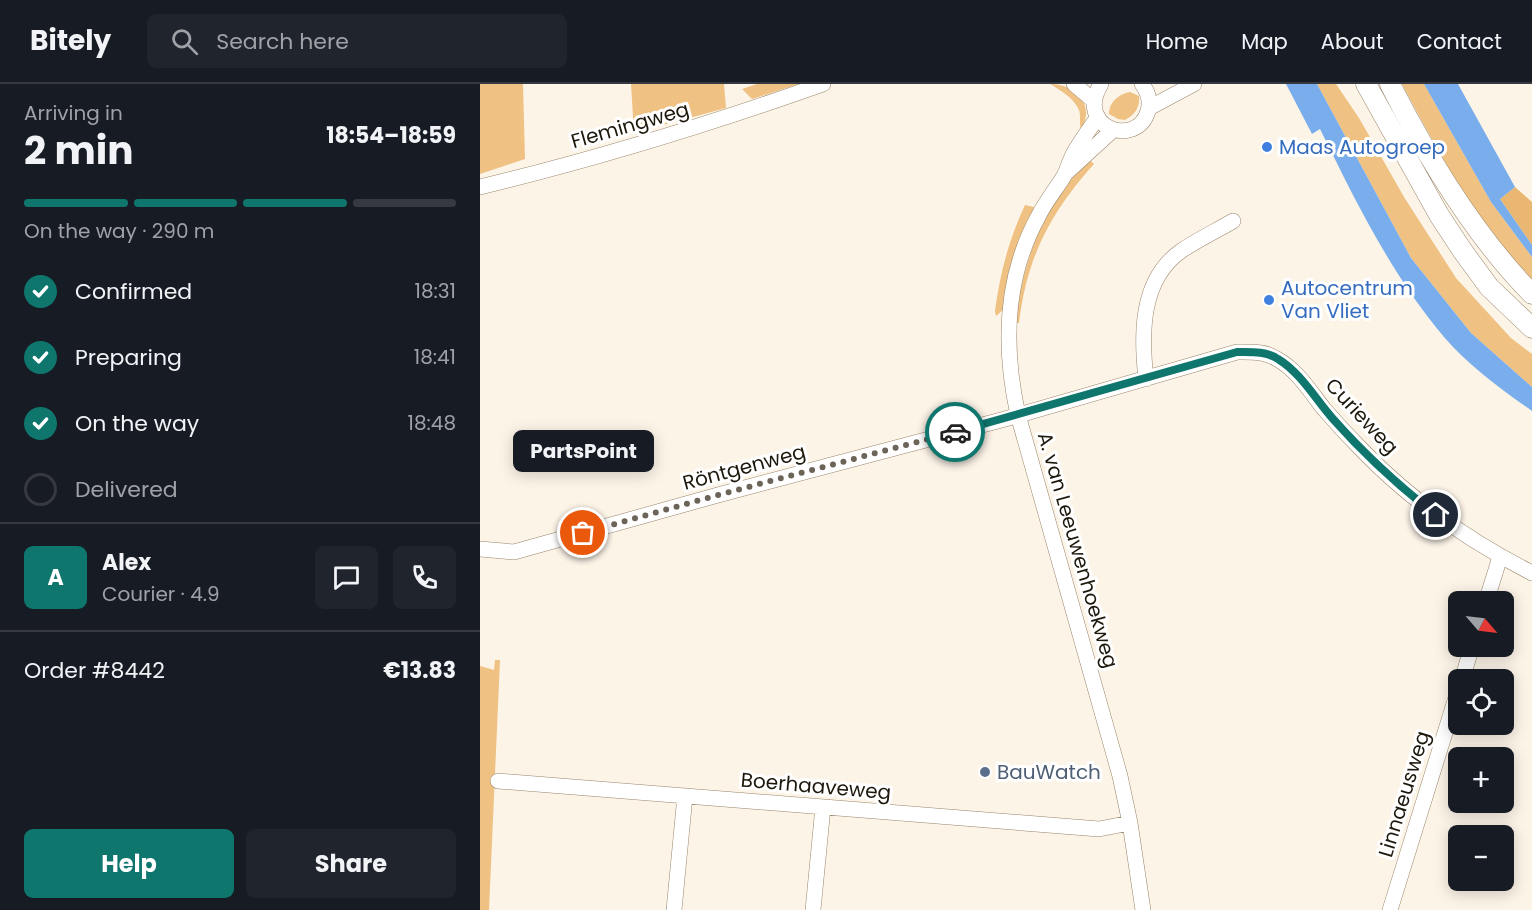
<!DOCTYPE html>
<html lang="en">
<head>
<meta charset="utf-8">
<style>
	:root { --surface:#171b24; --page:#20242c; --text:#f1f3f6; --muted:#9ea1a6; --line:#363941; --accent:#0f766e }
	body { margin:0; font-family:Poppins,sans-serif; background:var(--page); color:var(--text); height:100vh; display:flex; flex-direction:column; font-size:22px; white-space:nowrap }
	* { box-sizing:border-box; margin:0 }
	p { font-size:20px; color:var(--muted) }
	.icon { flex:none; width:33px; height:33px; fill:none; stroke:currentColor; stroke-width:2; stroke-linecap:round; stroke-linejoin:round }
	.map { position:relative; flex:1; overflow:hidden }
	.sheet { display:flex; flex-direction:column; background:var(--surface); width:480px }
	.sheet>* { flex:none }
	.needle { width:39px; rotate:118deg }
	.fabs { position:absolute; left:968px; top:507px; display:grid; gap:12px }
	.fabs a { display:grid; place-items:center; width:66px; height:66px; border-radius:9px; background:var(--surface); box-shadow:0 3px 15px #0003; font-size:30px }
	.pin { position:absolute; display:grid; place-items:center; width:51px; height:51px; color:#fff; margin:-26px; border:3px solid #fff; border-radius:50%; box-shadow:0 2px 6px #0007 }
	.courier { position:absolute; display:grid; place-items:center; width:60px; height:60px; margin:-30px; border:4px solid #0f766e; border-radius:50%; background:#fff; color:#222; box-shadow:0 2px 8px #0007 }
	.bubble { position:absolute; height:42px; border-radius:9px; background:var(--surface); box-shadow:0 3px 15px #0003; font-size:20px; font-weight:700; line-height:42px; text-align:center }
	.summary em { font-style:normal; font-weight:700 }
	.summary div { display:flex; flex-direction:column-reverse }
	.summary { display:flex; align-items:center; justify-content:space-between; height:102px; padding:0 24px }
	h1 { font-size:39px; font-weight:700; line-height:45px }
	.bar { display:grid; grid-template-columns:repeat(4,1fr); gap:9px 6px; align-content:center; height:72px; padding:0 24px }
	.bar i { height:8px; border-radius:4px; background:var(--line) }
	.bar .current { background:var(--accent) }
	.bar p { grid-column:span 4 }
	.line { display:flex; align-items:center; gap:15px; padding:0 24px; border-top:2px solid var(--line) }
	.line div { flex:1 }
	.round { display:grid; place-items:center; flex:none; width:63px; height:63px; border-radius:9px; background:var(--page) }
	ol { padding:0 24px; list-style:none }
	li { display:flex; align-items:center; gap:18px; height:66px }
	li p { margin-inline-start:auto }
	li .icon { padding:6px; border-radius:50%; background:var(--accent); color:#fff; stroke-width:4 }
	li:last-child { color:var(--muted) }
	li i { width:33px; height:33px; border:3px solid var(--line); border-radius:50% }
	.cta { display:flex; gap:12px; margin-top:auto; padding:12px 24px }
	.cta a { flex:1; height:69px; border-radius:9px; background:var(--accent); color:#fff; font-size:24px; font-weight:700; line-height:69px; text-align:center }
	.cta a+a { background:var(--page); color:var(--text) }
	header { display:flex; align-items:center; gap:36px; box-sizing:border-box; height:84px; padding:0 30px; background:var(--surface); border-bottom:2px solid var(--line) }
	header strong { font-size:28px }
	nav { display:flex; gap:33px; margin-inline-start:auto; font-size:21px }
	.search { width:420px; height:54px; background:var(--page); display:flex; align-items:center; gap:15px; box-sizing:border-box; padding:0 21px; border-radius:9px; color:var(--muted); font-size:22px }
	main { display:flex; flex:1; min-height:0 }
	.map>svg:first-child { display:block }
</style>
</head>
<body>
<header>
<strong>Bitely</strong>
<div class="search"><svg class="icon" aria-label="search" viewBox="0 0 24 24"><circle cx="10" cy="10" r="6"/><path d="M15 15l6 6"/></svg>Search here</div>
<nav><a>Home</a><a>Map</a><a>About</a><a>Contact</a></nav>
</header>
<main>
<section class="sheet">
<div class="summary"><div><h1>2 min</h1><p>Arriving in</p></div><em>18:54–18:59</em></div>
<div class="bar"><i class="current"></i><i class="current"></i><i class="current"></i><i></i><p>On the way · 290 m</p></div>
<ol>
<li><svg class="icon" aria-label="check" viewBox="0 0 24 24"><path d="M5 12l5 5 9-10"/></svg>Confirmed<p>18:31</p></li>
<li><svg class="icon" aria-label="check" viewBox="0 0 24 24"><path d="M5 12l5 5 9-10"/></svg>Preparing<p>18:41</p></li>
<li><svg class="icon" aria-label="check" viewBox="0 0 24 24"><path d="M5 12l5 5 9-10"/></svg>On the way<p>18:48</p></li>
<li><i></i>Delivered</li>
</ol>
<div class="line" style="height:108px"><b class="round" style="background:var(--accent);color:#fff">A</b><div><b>Alex</b><p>Courier · 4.9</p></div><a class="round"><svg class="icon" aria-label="chat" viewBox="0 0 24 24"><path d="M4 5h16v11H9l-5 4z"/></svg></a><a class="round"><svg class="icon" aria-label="phone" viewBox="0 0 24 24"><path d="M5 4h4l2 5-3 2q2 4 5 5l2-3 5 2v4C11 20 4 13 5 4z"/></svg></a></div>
<div class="line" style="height:78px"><div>Order #8442</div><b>€13.83</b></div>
<div class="cta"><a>Help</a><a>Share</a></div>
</section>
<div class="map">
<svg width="1052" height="826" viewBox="0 0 1052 826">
	<rect width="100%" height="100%" fill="#fdf4e8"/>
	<path fill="#efc182" d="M 0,0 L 43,0 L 45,75 L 0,90 Z
		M 151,0 L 244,0 L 246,24 L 154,49 Z
		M 277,0 L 319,0 L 272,15 L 262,5 Z
		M 570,0 C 595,0 616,20 601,46 C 599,39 601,33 599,26 C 594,14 580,6 570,0 Z
		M 837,0 L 856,0 L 879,34 L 924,113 L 976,194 L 1031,254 L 1052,270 L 1052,303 L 991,249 L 931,174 Z
		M 922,0 L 944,0 L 1011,118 L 1052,173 L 1052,201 C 998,141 960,71 922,0 Z
		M 650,8 L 659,12 C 660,24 655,30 645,36 L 638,35 L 629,30 C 629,18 639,10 650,8 Z
		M 609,75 L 614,80 C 570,129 547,173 539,239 L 535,239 C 544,173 562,124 609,75 Z
		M 545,121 L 554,123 L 523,226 L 516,232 L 515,227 C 520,189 529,155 545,121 Z
		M 15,576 L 20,576 L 9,826 L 0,826 L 0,582 L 14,586 Z"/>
	<path fill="#e9b771" d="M 1035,103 L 1052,118 L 1052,161 L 1020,115 Z"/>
	<path fill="#7aadeb" d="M 806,0 L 837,0 L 931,174 L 991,249 L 1052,303 L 1052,327 C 1021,305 989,282 964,253 C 911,190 876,118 840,45 L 832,50 Z
		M 944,0 L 978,0 L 1035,103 L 1020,115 L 1052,161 L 1052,173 L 1011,118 Z"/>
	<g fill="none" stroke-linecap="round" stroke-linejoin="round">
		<defs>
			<path id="minor" d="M 594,0 L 614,17
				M 621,0 C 594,44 657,65 668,27 C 671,17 668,8 662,0
				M 669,24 L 714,0
				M 618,33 C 610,44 602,55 595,67 C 590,75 588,84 584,92 C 576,105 566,117 559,131 C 524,194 523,263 538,331 L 640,692 L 650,739 L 663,826
				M 587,88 L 633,46
				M 0,103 C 116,75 230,40 343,0
				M 666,295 C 661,251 660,196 701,167 C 717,156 736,147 753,137
				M 0,465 L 34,468 L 238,411 L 525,335 L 757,268 C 771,268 785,267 797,275 C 817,286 830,307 844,325 C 857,340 871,355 885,369 C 933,418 991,458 1052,489
				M 1006,518 L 1020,473
				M 982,596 L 992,562
				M 18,697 L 619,745 L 650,739
				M 194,826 L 205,712
				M 333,826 L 343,723
				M 910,826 L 978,607"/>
			<path id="major" d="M 886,0 L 959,131 L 982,166 L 1009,203 L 1052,244
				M 910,0 C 947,73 994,151 1052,210"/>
		</defs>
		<use href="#minor" stroke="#99856a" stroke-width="16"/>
		<use href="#major" stroke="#99856a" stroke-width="21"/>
		<use href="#minor" stroke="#fff" stroke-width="15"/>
		<use href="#major" stroke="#fff" stroke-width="20"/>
	</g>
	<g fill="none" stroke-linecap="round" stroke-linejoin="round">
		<path stroke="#6c6459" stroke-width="6" stroke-dasharray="0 10.8" d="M 103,449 L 238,411 L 475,348"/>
		<path stroke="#0f766e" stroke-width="8" d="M 475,348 L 757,268 C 771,268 786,267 798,275 C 821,289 836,316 854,336 C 885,371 919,402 956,431"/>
	</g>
	<g fill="#3f7fe0" stroke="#fff" stroke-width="2">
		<circle cx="787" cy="63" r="6"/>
		<circle cx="789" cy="216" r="6"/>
	</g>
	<circle fill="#5c6f8a" stroke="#fff" stroke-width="2" cx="505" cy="688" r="6"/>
	<g text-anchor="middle" stroke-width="6" stroke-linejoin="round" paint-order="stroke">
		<g font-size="20" fill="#1e170c" stroke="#fff">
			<text transform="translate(150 41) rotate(-16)" y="7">Flemingweg</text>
			<text transform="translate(882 332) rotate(47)" y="7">Curieweg</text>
			<text transform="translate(264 383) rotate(-15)" y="7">Röntgenweg</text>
			<text transform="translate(598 466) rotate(74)" y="7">A. van Leeuwenhoekweg</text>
			<text transform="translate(336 702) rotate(5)" y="7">Boerhaaveweg</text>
			<text transform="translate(924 710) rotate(-73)" y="7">Linnaeusweg</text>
		</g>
		<g font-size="20" fill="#366cbe" stroke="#fff" text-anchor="start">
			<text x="799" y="70">Maas Autogroep</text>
			<text x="801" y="211">Autocentrum<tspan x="801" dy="23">Van Vliet</tspan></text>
		</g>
		<g font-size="20" fill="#4e5e75" stroke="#fff" text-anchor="start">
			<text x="517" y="695">BauWatch</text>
		</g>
	</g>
</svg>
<div class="fabs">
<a><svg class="needle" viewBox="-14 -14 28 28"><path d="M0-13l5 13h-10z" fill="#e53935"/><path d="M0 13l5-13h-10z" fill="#9ea1a6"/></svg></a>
<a><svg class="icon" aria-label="locate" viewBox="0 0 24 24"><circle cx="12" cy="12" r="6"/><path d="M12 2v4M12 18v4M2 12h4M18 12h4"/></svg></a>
<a>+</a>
<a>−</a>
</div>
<div class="pin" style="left:103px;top:449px;background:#ea580c"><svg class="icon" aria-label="bag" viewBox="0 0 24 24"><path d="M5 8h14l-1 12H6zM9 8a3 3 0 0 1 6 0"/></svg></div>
<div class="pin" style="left:956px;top:431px;background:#1f2937"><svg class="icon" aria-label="home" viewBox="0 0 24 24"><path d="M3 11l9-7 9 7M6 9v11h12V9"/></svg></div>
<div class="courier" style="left:475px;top:348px"><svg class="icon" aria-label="car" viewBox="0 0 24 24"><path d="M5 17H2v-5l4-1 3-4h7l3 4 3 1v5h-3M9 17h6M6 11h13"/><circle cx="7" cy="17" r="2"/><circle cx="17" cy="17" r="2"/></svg></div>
<div class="bubble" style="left:33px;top:346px;width:141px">PartsPoint</div>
</div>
</main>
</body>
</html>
